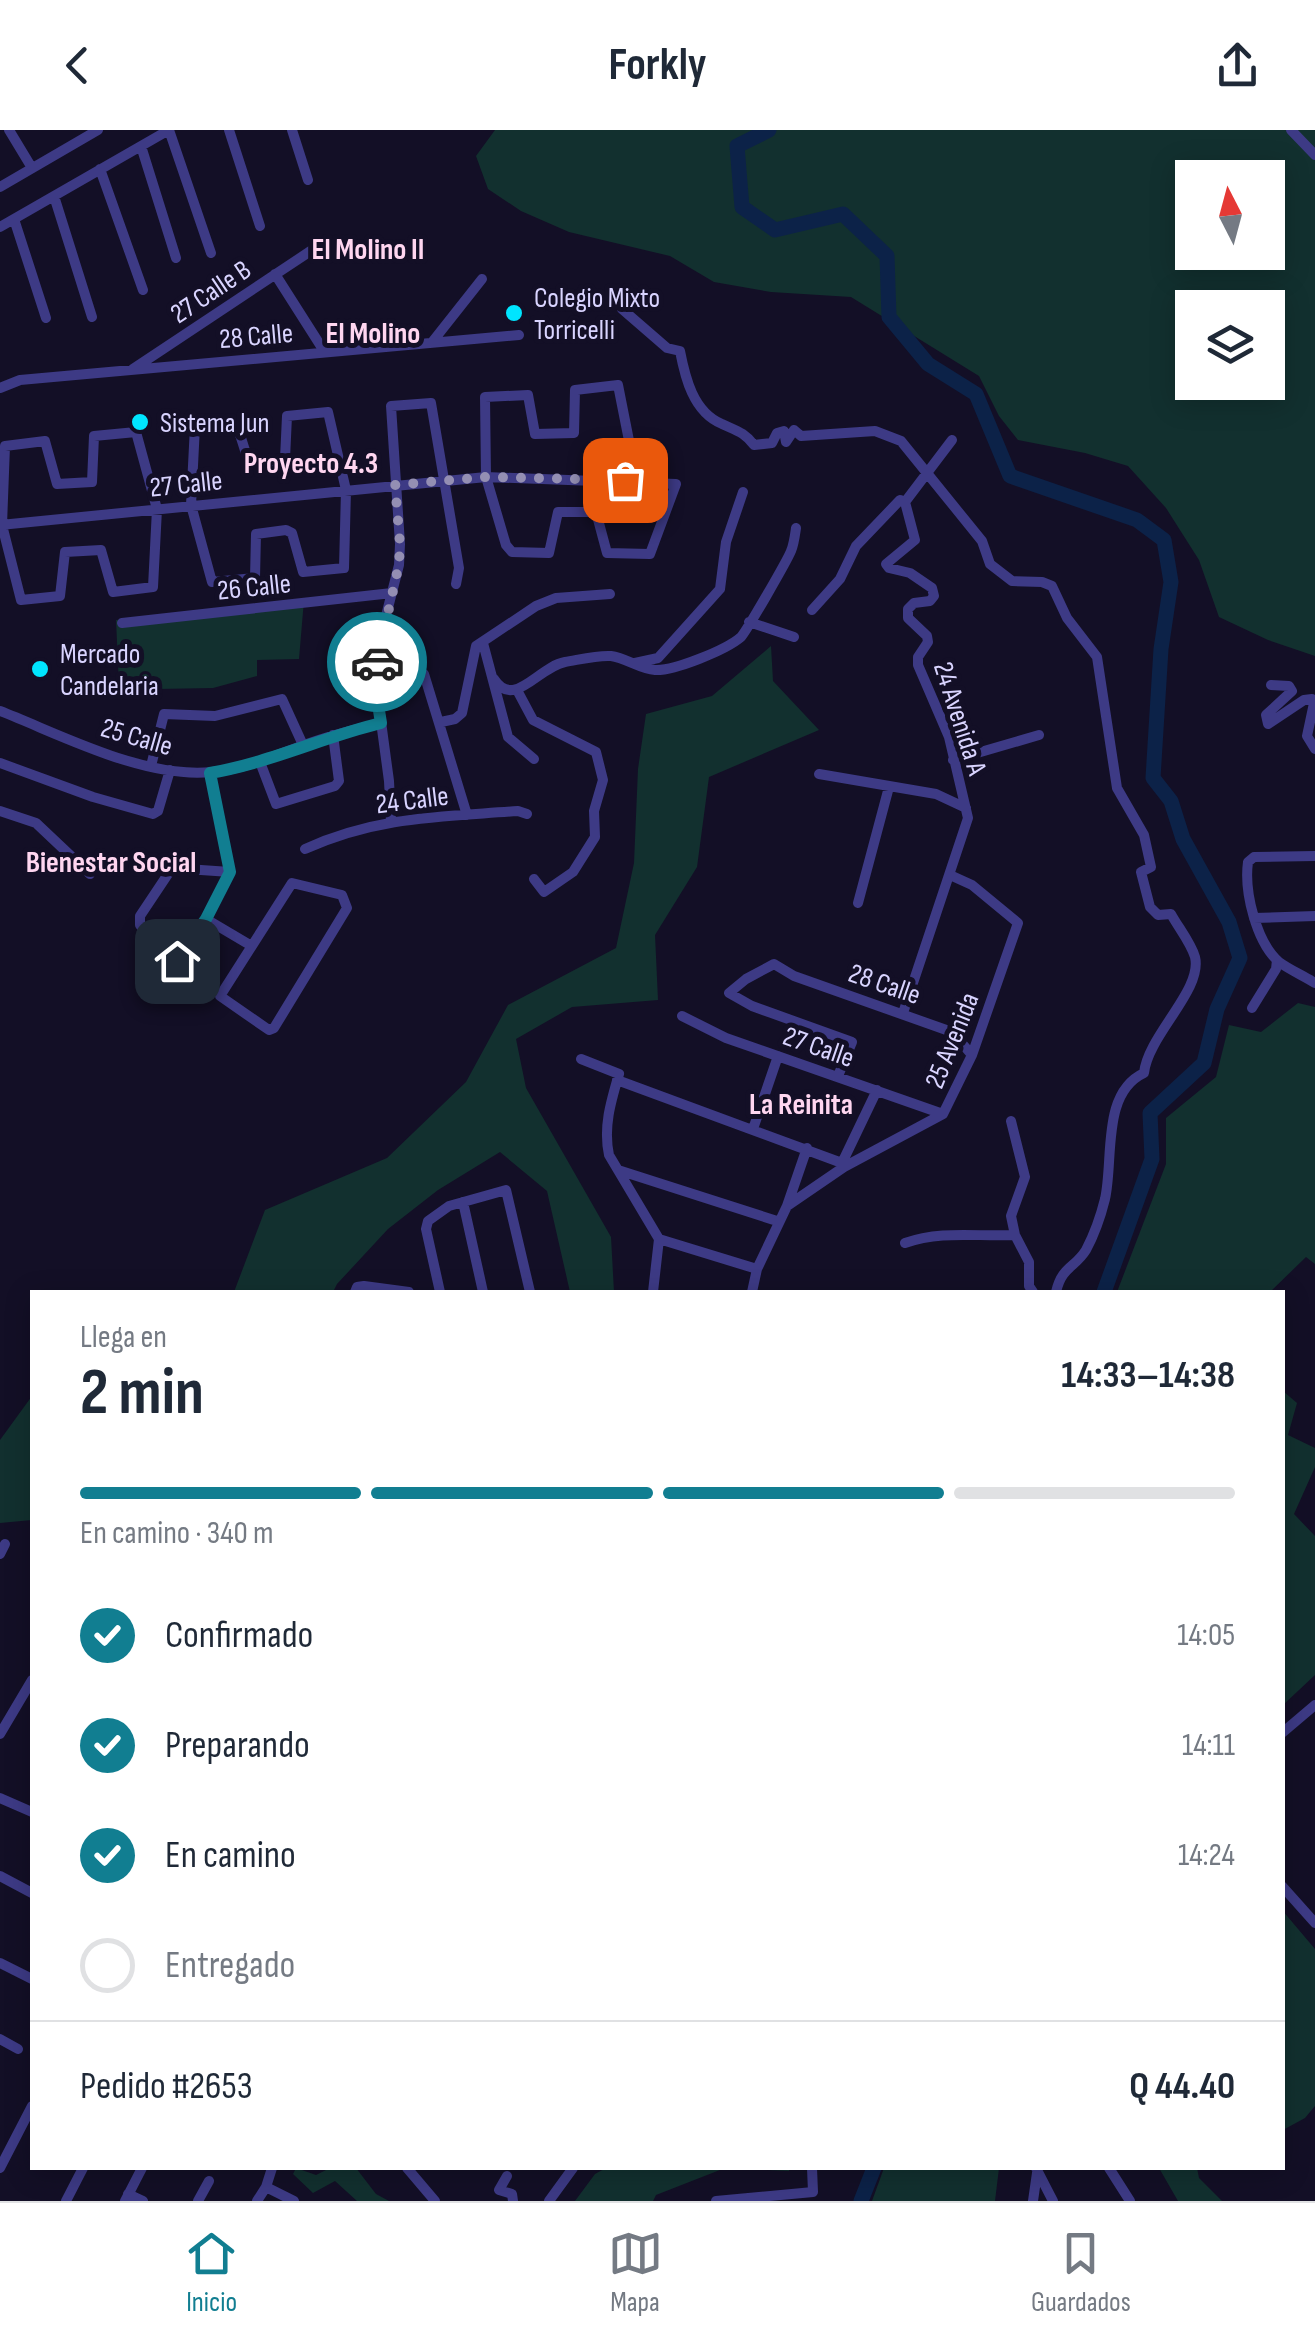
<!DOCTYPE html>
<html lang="es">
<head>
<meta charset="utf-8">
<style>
	:root { --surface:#fff; --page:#f2f2f3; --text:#1f2937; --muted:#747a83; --line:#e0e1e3; --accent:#117e91 }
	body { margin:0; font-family:"Sofia Sans Condensed",sans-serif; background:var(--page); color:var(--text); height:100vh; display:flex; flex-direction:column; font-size:38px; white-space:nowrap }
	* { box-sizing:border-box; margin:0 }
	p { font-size:32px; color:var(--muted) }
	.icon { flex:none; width:55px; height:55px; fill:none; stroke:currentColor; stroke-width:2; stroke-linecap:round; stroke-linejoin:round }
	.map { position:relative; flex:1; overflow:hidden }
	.drawer { position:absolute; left:30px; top:1160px; width:1255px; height:880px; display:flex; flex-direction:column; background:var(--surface); border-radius:0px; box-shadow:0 5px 25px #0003 }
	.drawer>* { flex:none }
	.needle { width:65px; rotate:354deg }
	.fabs { position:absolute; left:1175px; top:30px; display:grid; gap:20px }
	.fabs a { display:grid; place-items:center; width:110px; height:110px; border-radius:0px; background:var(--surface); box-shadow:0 5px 25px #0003; font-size:50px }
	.pin { position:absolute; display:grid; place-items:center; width:85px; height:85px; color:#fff; margin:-42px; border-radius:20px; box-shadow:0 5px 15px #0006 }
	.courier { position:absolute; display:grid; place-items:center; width:100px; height:100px; margin:-50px; border:8px solid #117e91; border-radius:50%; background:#fff; color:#222; box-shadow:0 2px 12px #0007 }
	.head em { font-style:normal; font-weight:700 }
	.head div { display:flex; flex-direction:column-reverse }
	.head { display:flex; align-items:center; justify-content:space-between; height:170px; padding:0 50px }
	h1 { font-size:65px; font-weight:700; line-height:75px }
	.bar { display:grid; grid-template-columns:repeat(4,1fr); gap:15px 10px; align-content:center; height:120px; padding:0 50px }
	.bar i { height:12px; border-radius:8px; background:var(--line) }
	.bar .current { background:var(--accent) }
	.bar p { grid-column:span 4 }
	.line { display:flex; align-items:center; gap:25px; padding:0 50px; border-top:2px solid var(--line) }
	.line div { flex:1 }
	ol { padding:0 50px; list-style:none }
	li { display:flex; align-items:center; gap:30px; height:110px }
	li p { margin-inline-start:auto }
	li .icon { padding:10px; border-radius:50%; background:var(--accent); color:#fff; stroke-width:4 }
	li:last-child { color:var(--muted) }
	li i { width:55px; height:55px; border:5px solid var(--line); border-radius:50% }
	header { display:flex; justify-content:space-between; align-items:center; height:130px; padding:0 50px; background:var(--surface); font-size:45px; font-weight:700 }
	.tabs { display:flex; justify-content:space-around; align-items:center; height:140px; border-top:2px solid var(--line); background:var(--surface); font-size:28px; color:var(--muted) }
	.tabs a { display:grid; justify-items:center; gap:5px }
	.tabs .current { color:var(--accent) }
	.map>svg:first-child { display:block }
</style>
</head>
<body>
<header><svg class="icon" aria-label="back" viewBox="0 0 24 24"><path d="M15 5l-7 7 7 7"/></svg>Forkly<svg class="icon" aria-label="share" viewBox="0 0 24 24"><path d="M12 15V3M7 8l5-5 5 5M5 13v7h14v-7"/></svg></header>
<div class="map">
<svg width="1315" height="2071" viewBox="0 0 1315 2071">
	<rect width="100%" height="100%" fill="#130f26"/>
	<path fill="#12302f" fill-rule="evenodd" d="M 495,0 L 1315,0 L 1315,526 L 1268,510 L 1219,487 L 1199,430 L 1166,378 L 1128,336 L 1085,323 L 1018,310 L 999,286 L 979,246 L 851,167 L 771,162 L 714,152 L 670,126 L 569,102 L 521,81 L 488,59 L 476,26 ZM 1192,48 L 1268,48 L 1268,122 L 1192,122 ZM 1192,178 L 1268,178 L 1268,252 L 1192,252 Z
		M 304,470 L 299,529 L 257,530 L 257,546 L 213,558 L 157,559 L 151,567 L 119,555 L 116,490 Z
		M 771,516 L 773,551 L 819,600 L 709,647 L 697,737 L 655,805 L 658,870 L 572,877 L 516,909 L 526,958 L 611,1107 L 614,1162 L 570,1162 L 547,1061 L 500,1022 L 438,1060 L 388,1099 L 337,1154 L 333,1162 L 234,1162 L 265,1080 L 387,1028 L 466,952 L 508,875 L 616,818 L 634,733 L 638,639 L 646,584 L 712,566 Z
		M 1298,873 L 1315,877 L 1315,1134 L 1306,1127 L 1270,1162 L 1117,1162 L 1166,1034 L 1166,988 L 1216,947 L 1229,895 L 1261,902 Z
		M 1283,1261 L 1297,1273 L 1288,1305 L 1315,1318 L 1315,1337 L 1294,1384 L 1315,1406 L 1315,1545 L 1283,1575 Z
		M 32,1266 L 32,1390 L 0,1393 L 0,1310 Z
		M 1282,1780 L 1315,1819 L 1315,1976 L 1305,1988 L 1283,2000 Z
		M 296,2038 L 316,2045 L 330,2038 L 356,2038 L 376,2064 L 389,2071 L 357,2071 L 335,2051 L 313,2063 L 293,2044 Z
		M 606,2038 L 789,2038 L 789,2041 L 725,2038 L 656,2065 L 653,2071 L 575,2071 L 595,2044 Z
		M 884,2038 L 999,2038 L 995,2071 L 872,2071 Z
		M 1159,2038 L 1197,2038 L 1199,2048 L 1222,2071 L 1178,2071 Z"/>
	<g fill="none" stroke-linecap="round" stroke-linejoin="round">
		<path stroke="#0c2248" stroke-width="15" d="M 769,0 L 737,16 L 742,77 L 775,100 L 843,84 L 887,126 L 889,187 L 928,234 L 976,264 L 1010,346 L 1137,390 L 1164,410 L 1171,452 L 1161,519 L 1153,648 L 1171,671 L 1183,709 L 1229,792 L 1240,828 L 1217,879 L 1204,933 L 1150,983 L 1152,1029 L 1104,1162
			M 861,2071 L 874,2038"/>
		<path stroke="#3d3a85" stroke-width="10" d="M 9,0 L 32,38
			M 229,0 L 260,96
			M 292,0 L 308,50
			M 1291,0 L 1315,25
			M 141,16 L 176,128
			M 100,39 L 143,160
			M 0,57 L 98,0
			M 54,66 L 92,187
			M 14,89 L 46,188
			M 0,97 L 169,0 L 211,123
			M 275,144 L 324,221
			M 622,179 L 667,218 L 680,221 C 685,247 693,282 722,294 C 737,301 744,302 754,315 L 772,313 L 777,303 L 784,301 L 786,312 L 794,300 L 801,306 L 875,301 L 901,311 L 982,411 L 990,434 L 1012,451 L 1042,452 L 1052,456 L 1067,488 L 1097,527 L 1117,658 L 1144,705 L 1151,737 L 1141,742 L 1150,777 L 1158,785 L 1171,784 C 1178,797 1191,813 1195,827 C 1203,860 1148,905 1144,943 C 1101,963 1114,1029 1105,1069 C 1101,1085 1094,1105 1086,1120 C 1075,1138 1062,1136 1056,1162
			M 433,211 L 482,149
			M 133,239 L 312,120
			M 0,258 L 20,250 L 519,205
			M 328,282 L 346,360 L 344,438 L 303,442 L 292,403 L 286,400 L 256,404 L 255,448 L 212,452 L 191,375 L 195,296 L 236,292 L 249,333 L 285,329 L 287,286 Z
			M 136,302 L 157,379 L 153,457 L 113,462 L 101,420 L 65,422 L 60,466 L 21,470 L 2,395 L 5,316 L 45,311 L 57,354 L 92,352 L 94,306 Z
			M 0,395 L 486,347 L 676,354 L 650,424 L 607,423 L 596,382 L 558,382 L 549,423 L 512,422 L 506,415 L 486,347 L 485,267 L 528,265 L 535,304 L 574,303 L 575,260 L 618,255 L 637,351
			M 812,480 L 840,449 L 856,416 L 900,370 L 905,372 L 952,310
			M 749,492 L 794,507
			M 122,493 L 392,463
			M 483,513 L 508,607 L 534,629
			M 635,533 L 658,528 L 720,459 L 726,412 L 743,362
			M 375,547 L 415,540 L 424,544 L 467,685
			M 494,549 C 514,580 538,537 565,532 C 578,530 597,525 611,526 C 626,528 640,539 655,540 C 674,541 726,520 741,507 C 746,502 787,431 791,421 C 794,414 795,405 796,398
			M 1271,555 L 1289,556 L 1292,561 L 1266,585 L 1268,594 L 1304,570 L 1312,569 L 1314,573 L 1307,606 L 1315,619
			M 517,560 L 533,590 L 596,622 L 603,650 L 594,681 L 595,707 L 573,742 L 544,762 L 534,749
			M 0,581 C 62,605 144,649 212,642 C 246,639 276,625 307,614 C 331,605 356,599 381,593
			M 441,592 L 455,589 L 462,583 L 476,516 L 536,476 L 556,468 L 610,464
			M 953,630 L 1039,605
			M 260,632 L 276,674 L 335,656 L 339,651 L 333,605
			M 0,633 L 93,667 L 153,684 L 158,681 L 170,640
			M 151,636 L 164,584 L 215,586 L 282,569 L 303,615
			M 210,643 L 230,742 L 206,789 L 177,831 L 173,831 L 140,795 L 140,786 L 172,738 L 230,742
			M 819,644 L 936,664 L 966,678
			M 0,681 L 36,693 L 90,744
			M 391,691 L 389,651 L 375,547 L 379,513 L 399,435 L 400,414 L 391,276 L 431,273 L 459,438 L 456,454
			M 305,719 C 378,686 441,687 518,681 L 527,684
			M 1315,726 L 1254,727 L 1248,732 C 1244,761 1256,812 1279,832 C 1290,840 1304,846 1315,853
			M 292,753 L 342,765 L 347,778 L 274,898 L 269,900 L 220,866 Z
			M 858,773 L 889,657
			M 1254,788 L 1315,786
			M 206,789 L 250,815
			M 1252,878 L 1276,839 L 1277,830
			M 903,883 L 968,688 L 949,607 L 918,535 L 918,527 L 928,512 L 927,506 L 908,488 L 908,479 L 914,473 L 930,471 L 934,466 L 932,458 L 910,443 L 889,438 L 886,434 L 915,410 L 905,372
			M 682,886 L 726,908 L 943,984
			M 581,929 L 619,944 C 611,971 603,997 609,1025 L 659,1109 L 653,1162
			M 838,946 L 852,912 L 752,876 L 729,863 L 746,849 L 774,834 L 794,846 L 952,902 L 972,925
			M 617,950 L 842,1033 L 844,1037
			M 1011,991 L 1025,1047 L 1011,1086 L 1015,1105 L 1029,1132 L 1029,1156 L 1033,1162
			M 753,999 L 778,926
			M 842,1033 L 877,960
			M 618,1040 L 777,1091
			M 463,1072 L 483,1162
			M 787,1076 L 844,1037 L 943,984 L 972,925 L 1018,793 L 972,755 L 950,745
			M 659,1109 L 757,1139
			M 905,1113 C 942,1100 977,1107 1015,1105
			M 355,1162 L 357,1157 L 364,1156 L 409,1162
			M 440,1162 L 426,1099 L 428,1091 L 449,1076 L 506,1060 L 530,1162
			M 752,1162 L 757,1139 L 787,1076 L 807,1018
			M 0,1424 L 5,1414
			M 1282,1603 L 1315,1575
			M 0,1604 L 32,1550
			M 0,1668 L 32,1682
			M 0,1746 L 32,1763
			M 1282,1756 L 1315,1793
			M 0,1833 L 32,1849
			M 0,1909 L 18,1919
			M 0,2038 L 32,1976
			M 407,2038 L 435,2071
			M 1036,2038 L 1053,2071
			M 1109,2038 L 1130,2071
			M 507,2046 L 499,2060 L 512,2064 L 513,2071
			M 266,2057 L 294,2071
			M 128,2064 L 143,2071
			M 66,2071 L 83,2038
			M 125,2071 L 142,2038
			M 198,2071 L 209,2051
			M 257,2071 L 266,2057 L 272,2038
			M 549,2071 L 573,2038
			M 716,2071 L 813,2062 L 812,2038
			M 1033,2071 L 1037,2043"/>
	</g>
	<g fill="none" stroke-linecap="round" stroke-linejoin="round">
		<path stroke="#948fb3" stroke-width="10" stroke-dasharray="0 18" d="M 377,532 L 399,434 L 400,414 L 395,355 L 486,347 L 625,350"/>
		<path stroke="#117e91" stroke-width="12" d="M 177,831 L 206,789 L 230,742 L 210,643 C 269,633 323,607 381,593 L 376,562 L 377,532"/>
	</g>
	<g fill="#00e5ff" stroke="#130f26" stroke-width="4">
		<circle cx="514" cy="183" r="10"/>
		<circle cx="140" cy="292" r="10"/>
		<circle cx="40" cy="539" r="10"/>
	</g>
	<g text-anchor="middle" stroke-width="10" stroke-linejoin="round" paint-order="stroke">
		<g font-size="28" fill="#d9d4ff" stroke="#130f26">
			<text transform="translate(210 161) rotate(-34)" y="10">27 Calle B</text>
			<text transform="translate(256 205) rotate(-5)" y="10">28 Calle</text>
			<text transform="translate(186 353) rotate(-6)" y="10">27 Calle</text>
			<text transform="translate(254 456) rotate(-6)" y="10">26 Calle</text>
			<text transform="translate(961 588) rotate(72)" y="10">24 Avenida A</text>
			<text transform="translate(137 606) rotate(16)" y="10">25 Calle</text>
			<text transform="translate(412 669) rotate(-7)" y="10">24 Calle</text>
			<text transform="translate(885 853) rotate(19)" y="10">28 Calle</text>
			<text transform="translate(951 910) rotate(-68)" y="10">25 Avenida</text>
			<text transform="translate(819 916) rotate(19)" y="10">27 Calle</text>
		</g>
		<g font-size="28" fill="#d9d4ff" stroke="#130f26" text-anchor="start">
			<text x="534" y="177">Colegio Mixto<tspan x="534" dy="32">Torricelli</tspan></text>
			<text x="160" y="302">Sistema Jun</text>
			<text x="60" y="533">Mercado<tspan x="60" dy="32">Candelaria</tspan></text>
		</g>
		<g font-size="30" font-weight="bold" fill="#ffd6f0" stroke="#130f26">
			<text x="368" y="129">El Molino II</text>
			<text x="373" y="213">El Molino</text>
			<text x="311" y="343">Proyecto 4.3</text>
			<text x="111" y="742">Bienestar Social</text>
			<text x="801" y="984">La Reinita</text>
		</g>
	</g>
</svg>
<div class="fabs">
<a><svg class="needle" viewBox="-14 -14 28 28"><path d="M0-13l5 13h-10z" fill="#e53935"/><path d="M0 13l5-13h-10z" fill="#747a83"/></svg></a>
<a><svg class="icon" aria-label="layers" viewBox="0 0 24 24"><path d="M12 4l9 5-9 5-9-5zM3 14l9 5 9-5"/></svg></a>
</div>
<div class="pin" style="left:625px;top:350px;background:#ea580c"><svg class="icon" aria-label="bag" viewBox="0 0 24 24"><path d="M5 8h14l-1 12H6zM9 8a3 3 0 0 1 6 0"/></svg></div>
<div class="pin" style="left:177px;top:831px;background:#1f2937"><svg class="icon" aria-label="home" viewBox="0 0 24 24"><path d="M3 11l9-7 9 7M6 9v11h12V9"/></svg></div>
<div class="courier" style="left:377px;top:532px"><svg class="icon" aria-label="car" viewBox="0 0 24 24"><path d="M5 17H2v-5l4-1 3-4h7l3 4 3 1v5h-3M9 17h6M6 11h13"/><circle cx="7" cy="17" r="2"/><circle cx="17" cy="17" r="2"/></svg></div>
<section class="drawer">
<div class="head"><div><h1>2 min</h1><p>Llega en</p></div><em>14:33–14:38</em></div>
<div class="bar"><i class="current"></i><i class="current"></i><i class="current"></i><i></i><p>En camino · 340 m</p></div>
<ol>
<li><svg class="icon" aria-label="check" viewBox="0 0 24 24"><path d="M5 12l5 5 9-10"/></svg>Confirmado<p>14:05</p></li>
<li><svg class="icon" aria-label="check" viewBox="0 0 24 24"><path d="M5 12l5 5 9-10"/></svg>Preparando<p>14:11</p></li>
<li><svg class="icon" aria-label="check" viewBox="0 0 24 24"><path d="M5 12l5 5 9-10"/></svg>En camino<p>14:24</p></li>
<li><i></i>Entregado</li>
</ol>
<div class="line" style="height:130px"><div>Pedido #2653</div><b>Q 44.40</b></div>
</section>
</div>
<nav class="tabs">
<a class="current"><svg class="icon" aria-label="home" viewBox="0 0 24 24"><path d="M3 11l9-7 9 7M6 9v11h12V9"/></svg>Inicio</a>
<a><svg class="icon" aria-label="map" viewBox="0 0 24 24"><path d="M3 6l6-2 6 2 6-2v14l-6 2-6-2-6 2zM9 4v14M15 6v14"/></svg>Mapa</a>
<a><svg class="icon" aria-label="saved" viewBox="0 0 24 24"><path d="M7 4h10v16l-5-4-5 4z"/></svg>Guardados</a>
</nav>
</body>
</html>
